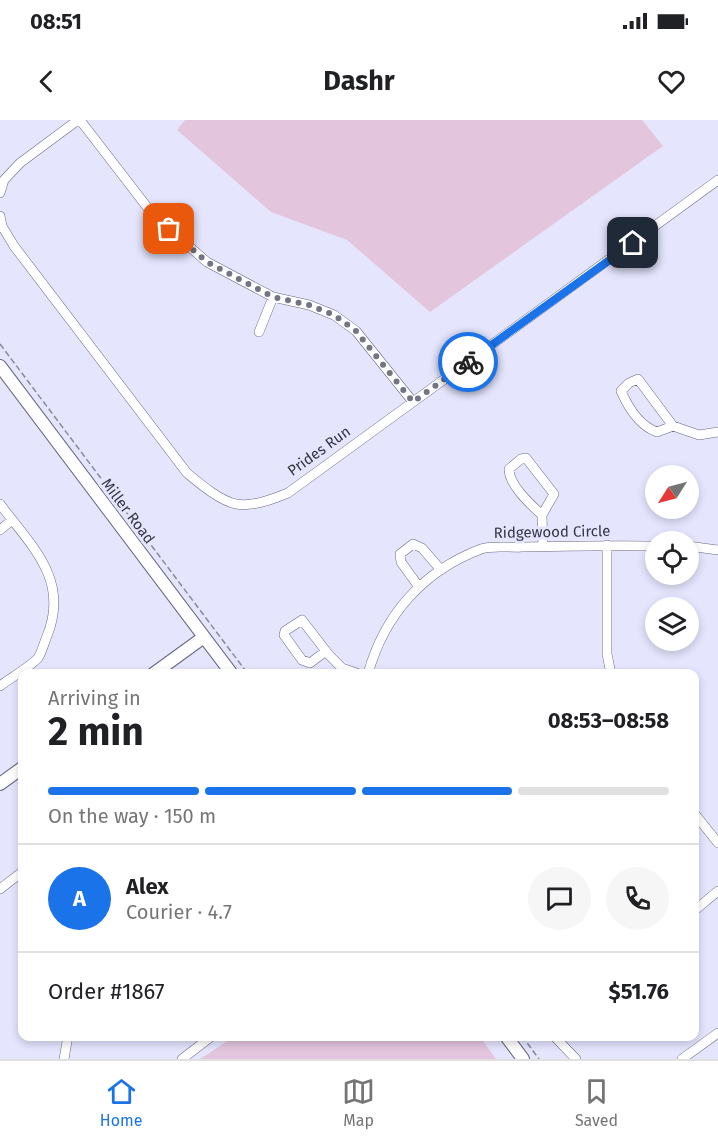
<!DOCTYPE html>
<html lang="en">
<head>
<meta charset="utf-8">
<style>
	:root { --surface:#fff; --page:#f6f6f6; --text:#202124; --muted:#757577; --line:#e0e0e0; --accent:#1a73e8 }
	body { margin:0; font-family:"Fira Sans",sans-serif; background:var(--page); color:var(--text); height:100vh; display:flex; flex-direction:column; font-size:22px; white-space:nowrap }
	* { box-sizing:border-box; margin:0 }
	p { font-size:20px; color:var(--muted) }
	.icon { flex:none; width:33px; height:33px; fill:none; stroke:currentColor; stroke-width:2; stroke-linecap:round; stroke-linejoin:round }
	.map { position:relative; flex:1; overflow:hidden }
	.sheet { position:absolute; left:18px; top:549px; width:681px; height:372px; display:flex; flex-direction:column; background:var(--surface); border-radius:12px; box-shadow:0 3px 9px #0003 }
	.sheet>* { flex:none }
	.needle { width:39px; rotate:234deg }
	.tools { position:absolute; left:645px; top:345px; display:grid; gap:12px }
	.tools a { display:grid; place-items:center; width:54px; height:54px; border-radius:50%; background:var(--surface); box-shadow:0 3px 9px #0003; font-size:30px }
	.pin { position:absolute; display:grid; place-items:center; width:51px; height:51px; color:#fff; margin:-26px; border-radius:12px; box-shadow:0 3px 9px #0006 }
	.courier { position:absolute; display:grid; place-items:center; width:60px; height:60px; margin:-30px; border:4px solid #1a73e8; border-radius:50%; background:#fff; color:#222; box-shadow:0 2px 8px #0007 }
	.headline em { font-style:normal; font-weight:700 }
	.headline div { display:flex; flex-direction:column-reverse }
	.headline { display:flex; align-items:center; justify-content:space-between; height:102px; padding:0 30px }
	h1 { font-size:39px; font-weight:700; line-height:45px }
	.bar { display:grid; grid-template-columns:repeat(4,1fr); gap:9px 6px; align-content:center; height:72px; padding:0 30px }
	.bar i { height:8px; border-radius:4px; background:var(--line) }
	.bar .on { background:var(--accent) }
	.bar p { grid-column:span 4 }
	.line { display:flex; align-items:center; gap:15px; padding:0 30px; border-top:2px solid var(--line) }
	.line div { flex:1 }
	.round { display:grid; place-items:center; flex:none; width:63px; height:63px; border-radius:32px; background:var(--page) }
	.status { display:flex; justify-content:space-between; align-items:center; height:42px; padding:0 30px; background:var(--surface); direction:ltr }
	.status svg { height:16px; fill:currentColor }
	header { display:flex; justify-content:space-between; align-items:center; height:78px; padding:0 30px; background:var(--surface); font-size:27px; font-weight:700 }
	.dock { display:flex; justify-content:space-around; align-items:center; height:84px; border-top:2px solid var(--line); background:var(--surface); font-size:16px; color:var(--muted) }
	.dock a { display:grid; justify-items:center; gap:3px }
	.dock .on { color:var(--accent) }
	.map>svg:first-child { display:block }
</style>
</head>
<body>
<div class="status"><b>08:51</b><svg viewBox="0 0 49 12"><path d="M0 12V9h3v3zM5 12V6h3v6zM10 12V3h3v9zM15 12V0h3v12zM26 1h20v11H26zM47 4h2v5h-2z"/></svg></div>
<header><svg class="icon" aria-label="back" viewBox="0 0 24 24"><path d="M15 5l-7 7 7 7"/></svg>Dashr<svg class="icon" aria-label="heart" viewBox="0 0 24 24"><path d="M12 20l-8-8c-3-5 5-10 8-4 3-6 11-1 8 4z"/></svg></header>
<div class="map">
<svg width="718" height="939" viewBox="0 0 718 939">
	<rect width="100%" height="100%" fill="#e5e6fe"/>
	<path fill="#e4c5de" d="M 185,0 L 642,0 L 663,26 L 430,192 L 347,120 L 271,92 L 177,10 Z
		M 235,916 L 480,917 L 496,939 L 200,939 Z"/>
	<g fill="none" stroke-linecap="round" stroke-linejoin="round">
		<defs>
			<path id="street" d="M 80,0 L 154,96 L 207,142 L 273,177 L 309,185 L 334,195 L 356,211 L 413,282
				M 0,73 L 4,60 L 20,43 L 78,0
				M 0,96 L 2,106 L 14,126 L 187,353 C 199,363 220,381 236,384 C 253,387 273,379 288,373 L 718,60
				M 259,212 L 273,177
				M 673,306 L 657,312 C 640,306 628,287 621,271 L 629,263 L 638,259 L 673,306 L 699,315 L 718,312
				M 0,384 C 31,426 70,459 47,516 C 44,523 42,532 38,538 C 31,546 9,559 0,566
				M 542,395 C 530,384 509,365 509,349 L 521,339 L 526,338 L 554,374 L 542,395 L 543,427
				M 0,410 L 12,400
				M 607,425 L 607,534 L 611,554
				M 688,426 L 718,430
				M 419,467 L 401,442 L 400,434 L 413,424 L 422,428 L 441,450
				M 326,531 L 310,543 L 302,540 L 284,515 L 285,511 L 302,500 L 329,535 L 342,548 L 359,554
				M 368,554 C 384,495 423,451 481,429 C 492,425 510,428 522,427 C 567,426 611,425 656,426
				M 694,693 L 718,723
				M 0,769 L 22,752
				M 694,791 L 718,771
				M 554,916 L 576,939
				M 64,939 L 68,916
				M 182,939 L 212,916
				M 682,939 L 718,913"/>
			<path id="secondary" d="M 0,246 L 232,554
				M 153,554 L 204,517
				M 0,664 L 22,648
				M 506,916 L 523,939"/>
		</defs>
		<use href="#street" stroke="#676781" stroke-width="10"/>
		<use href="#secondary" stroke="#676781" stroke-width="14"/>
		<path stroke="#88899a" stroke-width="1.5" stroke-dasharray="6 3" stroke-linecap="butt" d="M 0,224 L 248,554
			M 522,916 L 539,939"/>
		<use href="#street" stroke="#fff" stroke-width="9"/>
		<use href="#secondary" stroke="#fff" stroke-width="12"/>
	</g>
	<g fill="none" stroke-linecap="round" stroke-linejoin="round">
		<path stroke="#737484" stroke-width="6" stroke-dasharray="0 10.8" d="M 169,109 L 207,142 L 273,177 L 309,185 L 334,195 L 356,211 L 413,282 L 468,242"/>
		<path stroke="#1a73e8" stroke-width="8" d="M 468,242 L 633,123"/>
	</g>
	<g text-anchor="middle" stroke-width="6" stroke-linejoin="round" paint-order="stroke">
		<g font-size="15" fill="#363642" stroke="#e5e6fe">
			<text transform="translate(319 331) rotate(-36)" y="5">Prides Run</text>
			<text transform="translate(128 391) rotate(53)" y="5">Miller Road</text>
			<text transform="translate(552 412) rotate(-1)" y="5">Ridgewood Circle</text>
		</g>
	</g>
</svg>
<div class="tools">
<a><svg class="needle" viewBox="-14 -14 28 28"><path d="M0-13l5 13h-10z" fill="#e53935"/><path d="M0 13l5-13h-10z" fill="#757577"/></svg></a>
<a><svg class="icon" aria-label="locate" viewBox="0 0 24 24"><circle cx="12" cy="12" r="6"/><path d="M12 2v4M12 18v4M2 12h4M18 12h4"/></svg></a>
<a><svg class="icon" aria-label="layers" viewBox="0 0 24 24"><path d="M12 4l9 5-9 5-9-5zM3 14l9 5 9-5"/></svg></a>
</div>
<div class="pin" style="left:169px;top:109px;background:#ea580c"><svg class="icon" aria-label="bag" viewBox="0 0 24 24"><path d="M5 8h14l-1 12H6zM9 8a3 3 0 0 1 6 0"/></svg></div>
<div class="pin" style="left:633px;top:123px;background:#1f2937"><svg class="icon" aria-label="home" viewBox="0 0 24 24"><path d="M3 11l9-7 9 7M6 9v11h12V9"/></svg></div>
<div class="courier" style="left:468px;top:242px"><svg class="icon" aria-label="bike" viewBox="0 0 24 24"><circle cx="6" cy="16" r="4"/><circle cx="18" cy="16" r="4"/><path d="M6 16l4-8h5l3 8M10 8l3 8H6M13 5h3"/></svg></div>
<section class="sheet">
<div class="headline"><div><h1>2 min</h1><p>Arriving in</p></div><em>08:53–08:58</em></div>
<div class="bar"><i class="on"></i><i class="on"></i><i class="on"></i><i></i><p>On the way · 150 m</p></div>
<div class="line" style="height:108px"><b class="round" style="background:var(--accent);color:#fff">A</b><div><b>Alex</b><p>Courier · 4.7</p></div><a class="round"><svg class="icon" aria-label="chat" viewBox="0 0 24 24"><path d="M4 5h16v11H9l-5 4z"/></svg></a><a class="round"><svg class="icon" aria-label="phone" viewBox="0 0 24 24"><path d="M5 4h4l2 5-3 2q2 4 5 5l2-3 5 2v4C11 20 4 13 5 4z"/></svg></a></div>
<div class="line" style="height:78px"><div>Order #1867</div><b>$51.76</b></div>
</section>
</div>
<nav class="dock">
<a class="on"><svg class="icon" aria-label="home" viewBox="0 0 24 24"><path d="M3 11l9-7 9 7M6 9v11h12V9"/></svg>Home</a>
<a><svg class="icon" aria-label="map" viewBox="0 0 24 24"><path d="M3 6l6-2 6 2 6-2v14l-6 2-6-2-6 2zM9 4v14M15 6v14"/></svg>Map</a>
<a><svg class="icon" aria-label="saved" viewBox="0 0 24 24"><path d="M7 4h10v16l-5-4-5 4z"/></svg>Saved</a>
</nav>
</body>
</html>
